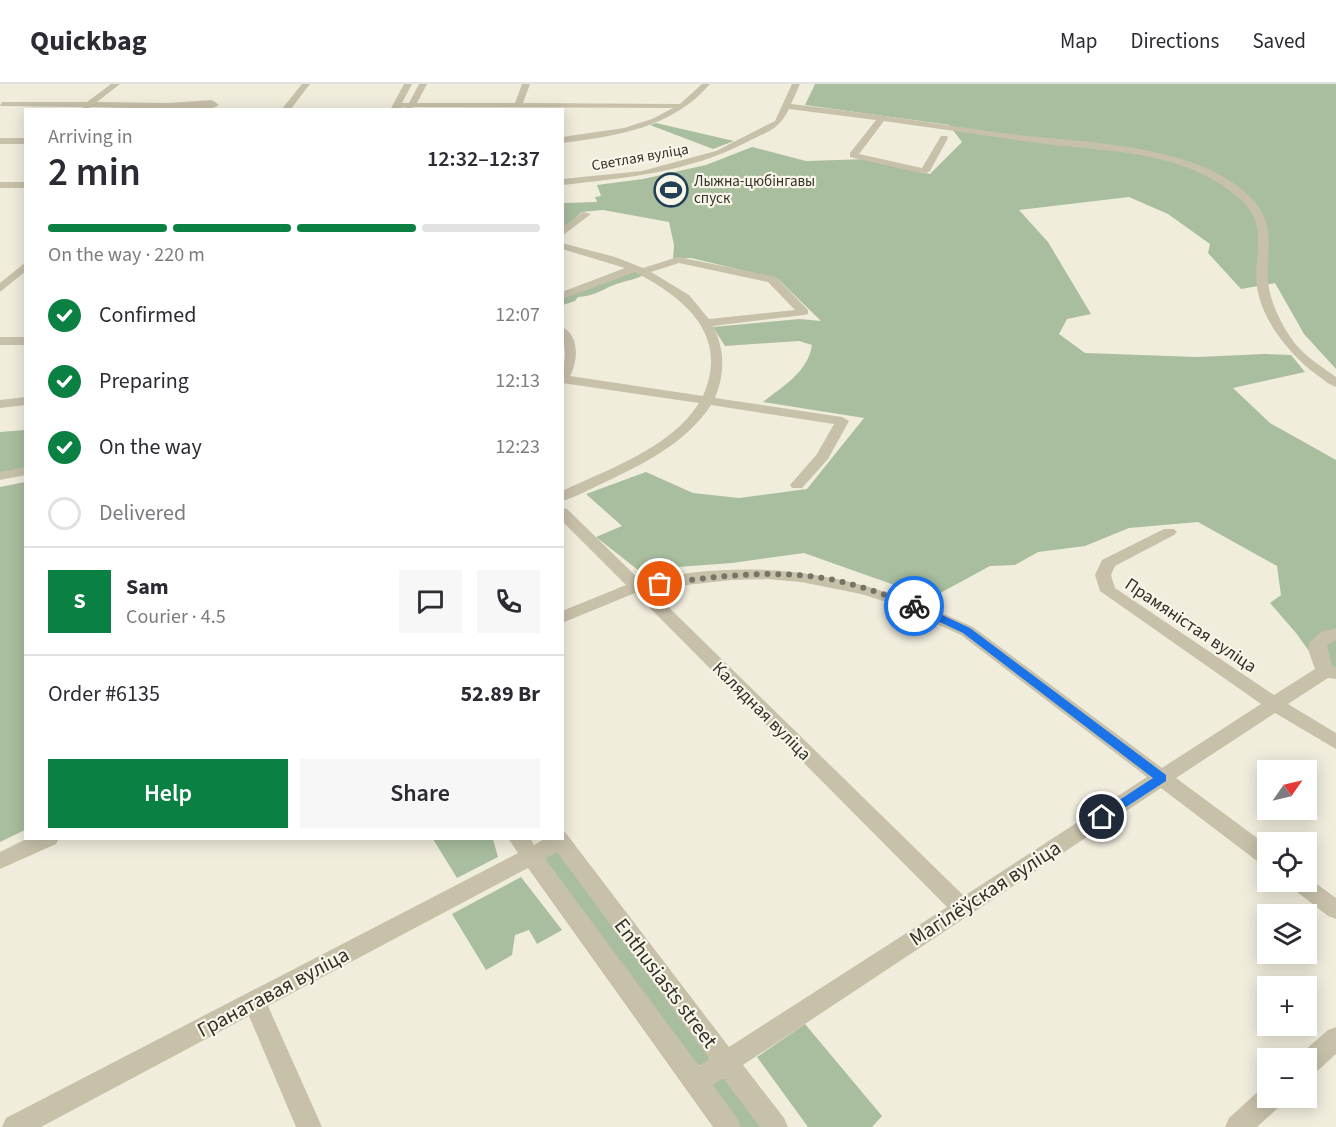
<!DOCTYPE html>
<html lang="en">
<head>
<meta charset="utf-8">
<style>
	:root { --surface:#fff; --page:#f7f7f7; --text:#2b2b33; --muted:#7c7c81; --line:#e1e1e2; --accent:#0b8043 }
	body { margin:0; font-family:"Source Sans 3",sans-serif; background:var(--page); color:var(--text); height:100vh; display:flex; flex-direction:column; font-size:22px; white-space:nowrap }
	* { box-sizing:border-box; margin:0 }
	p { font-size:20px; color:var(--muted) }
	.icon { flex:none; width:33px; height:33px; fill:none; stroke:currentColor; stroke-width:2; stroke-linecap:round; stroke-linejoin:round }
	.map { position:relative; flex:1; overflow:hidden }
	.details { position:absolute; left:24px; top:24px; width:540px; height:732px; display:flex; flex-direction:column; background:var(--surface); border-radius:0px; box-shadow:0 3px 15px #0003 }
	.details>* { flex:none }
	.needle { width:39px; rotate:56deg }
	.tools { position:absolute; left:1257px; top:676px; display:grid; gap:12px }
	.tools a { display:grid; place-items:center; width:60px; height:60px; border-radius:0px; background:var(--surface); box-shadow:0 3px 15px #0003; font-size:30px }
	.pin { position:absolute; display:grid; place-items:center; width:51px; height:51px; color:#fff; margin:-26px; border:3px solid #fff; border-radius:50%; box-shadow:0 2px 6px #0007 }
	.courier { position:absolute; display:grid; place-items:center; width:60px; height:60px; margin:-30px; border:4px solid #1a73e8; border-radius:50%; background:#fff; color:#222; box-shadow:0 2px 8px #0007 }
	.summary em { font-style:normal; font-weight:600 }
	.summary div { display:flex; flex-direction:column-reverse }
	.summary { display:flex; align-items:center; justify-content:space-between; height:102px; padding:0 24px }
	h1 { font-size:39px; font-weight:600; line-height:45px }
	.bar { display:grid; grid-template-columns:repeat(4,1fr); gap:9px 6px; align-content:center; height:72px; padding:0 24px }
	.bar i { height:8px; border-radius:4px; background:var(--line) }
	.bar .selected { background:var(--accent) }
	.bar p { grid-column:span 4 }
	.line { display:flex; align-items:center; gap:15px; padding:0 24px; border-top:2px solid var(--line) }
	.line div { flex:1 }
	.round { display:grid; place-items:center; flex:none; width:63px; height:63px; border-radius:0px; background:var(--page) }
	ol { padding:0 24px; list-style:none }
	li { display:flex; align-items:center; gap:18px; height:66px }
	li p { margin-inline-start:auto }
	li .icon { padding:6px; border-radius:50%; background:var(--accent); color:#fff; stroke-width:4 }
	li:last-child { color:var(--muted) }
	li i { width:33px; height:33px; border:3px solid var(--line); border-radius:50% }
	.primary-button { display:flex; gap:12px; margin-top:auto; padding:12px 24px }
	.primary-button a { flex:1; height:69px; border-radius:0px; background:var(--accent); color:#fff; font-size:24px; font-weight:600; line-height:69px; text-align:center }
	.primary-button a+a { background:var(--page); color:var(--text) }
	header { display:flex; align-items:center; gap:36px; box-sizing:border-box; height:84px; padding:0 30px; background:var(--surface); border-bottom:2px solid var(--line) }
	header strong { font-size:28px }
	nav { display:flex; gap:33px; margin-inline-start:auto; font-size:21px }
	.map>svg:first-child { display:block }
</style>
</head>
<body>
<header>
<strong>Quickbag</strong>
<nav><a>Map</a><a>Directions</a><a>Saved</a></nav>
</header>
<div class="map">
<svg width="1336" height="1043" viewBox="0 0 1336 1043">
	<rect width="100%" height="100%" fill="#f0eddd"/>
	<path fill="#a9be9e" d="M 815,0 L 1336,0 L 1336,285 L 1304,250 L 1275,199 L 1241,205 L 1208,169 L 1210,160 L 1168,130 L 1129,113 L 1019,126 L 1048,158 L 1091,230 L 1067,235 L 1059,250 L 1085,269 L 1197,273 L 1265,270 L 1291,271 L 1305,288 L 1233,304 L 1270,339 L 1336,376 L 1336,584 L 1319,581 L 1296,549 L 1270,519 L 1281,511 L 1277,482 L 1198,438 L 1129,444 L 1085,462 L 1038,468 L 1015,481 L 990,482 L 931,514 L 804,469 L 732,479 L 638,486 L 596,453 L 622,442 L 586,410 L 646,388 L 693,409 L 739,414 L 807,405 L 864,334 L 763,318 C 783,302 808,288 812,261 L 799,257 L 725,262 L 713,243 L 799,235 L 821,237 L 778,195 L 691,174 L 673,175 L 674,161 L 669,138 L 603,126 L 582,128 L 563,145 L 562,119 L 597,118 L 595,113 L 601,112 L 597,101 L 643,95 L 706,81 L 752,63 L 806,77 L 869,75 L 930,90 L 962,58 L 949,41 L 805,21 Z
		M 656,39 L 734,57 L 713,65 L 650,41 Z
		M 635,187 L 644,191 C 636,195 629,196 620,199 C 605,203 597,212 578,213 L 575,217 L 563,221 L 563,214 Z
		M 25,346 L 25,385 L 0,390 L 0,348 Z
		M 25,398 L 25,746 L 0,758 L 0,403 Z
		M 433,755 L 493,755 L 498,773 L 457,794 Z
		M 559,767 L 711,971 L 706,981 L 696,981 L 544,774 L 549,768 Z
		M 521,793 L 562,846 L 537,860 L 529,846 L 515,851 L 512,871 L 486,886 L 452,830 Z
		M 805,940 L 882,1032 L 872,1043 L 808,1043 L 757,973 Z
		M 725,994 L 762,1043 L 739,1043 L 711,1004 L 716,996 Z"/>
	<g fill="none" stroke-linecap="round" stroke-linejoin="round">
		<path fill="#c7c1aa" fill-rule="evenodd" d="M 111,0 L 120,0 L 97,18 L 168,19 L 212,16 L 219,21 L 209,26 L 91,23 L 86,25 L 82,23 L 0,22 L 2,18 L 87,18 Z
			M 302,0 L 310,0 L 290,26 L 281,26 Z
			M 404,0 L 412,0 L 402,19 L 409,19 L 419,0 L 427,0 L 417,19 L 515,19 L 522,0 L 530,0 L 523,19 L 680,20 L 702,0 L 710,0 C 672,44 617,52 562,59 L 562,53 L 624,44 L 652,35 L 673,24 L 414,23 L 405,26 L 406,23 L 390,26 Z
			M 792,0 L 800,0 L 791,20 C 862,28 931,39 1002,49 C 1076,59 1202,57 1255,118 C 1276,143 1266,167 1268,196 C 1269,218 1285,249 1300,265 C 1310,276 1324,284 1336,293 L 1336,303 C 1329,301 1323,295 1317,291 C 1290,271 1262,237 1257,203 C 1253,170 1270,140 1239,114 C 1182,65 1107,68 1037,59 C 986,52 935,44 884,37 L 859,70 L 922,84 L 941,52 L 947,52 L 948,54 L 930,87 L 925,90 L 850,73 L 850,69 L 876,36 L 789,25 C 778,47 768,47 747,58 C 689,88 627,94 562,101 L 562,95 L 642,87 L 716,67 L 775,37 Z
			M 0,54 L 26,54 L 26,60 L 0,60 Z
			M 0,98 L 26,98 L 26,104 L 0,104 Z
			M 583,128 L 591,130 L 562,152 L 562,144 Z
			M 562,159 L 615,173 L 643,184 L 678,173 L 776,193 L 808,226 L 808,230 L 804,231 L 713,242 C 725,265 725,290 715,314 L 842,333 L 849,337 L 828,375 L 802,404 L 792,404 L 790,401 L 817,370 L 834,340 L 711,321 C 685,361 639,382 597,402 C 586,407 574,414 562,417 L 562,407 C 607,386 672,363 699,319 L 562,299 L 565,270 L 562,243 C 580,251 578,278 570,292 L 703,312 C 730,250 684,214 635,188 L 562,215 L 562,208 L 625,184 L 562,165 ZM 679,179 L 768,198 L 795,226 L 709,235 L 689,211 L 651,188 Z
			M 26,178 L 26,187 L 0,208 L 0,199 Z
			M 0,253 L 26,253 L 26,261 L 0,261 Z
			M 26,313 L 26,321 L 0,324 L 0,316 Z
			M 26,383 L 26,391 L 0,396 L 0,388 Z
			M 562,424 L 567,425 L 641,497 C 766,471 860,490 973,543 L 1162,684 L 1261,620 L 1100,507 L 1095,491 L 1102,476 L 1164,445 L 1174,445 L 1177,448 L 1174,451 L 1115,482 L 1111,491 L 1115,504 L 1274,611 L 1315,585 L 1309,568 L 1309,559 L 1321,548 L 1336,544 L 1336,556 L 1327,561 L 1332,582 L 1336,583 L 1336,595 L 1328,594 L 1288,620 L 1336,649 L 1336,665 L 1275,629 L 1176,694 L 1268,762 L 1268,782 L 1261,780 L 1161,704 L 743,981 L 784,1034 L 788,1043 L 760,1043 L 723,994 L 713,1001 L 737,1034 L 741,1043 L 713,1043 L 528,784 L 268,922 L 322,1043 L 296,1043 L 249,932 L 41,1043 L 2,1043 L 6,1034 L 518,769 L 508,754 L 530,754 L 534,761 L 546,754 L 562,754 L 562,747 L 565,748 L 729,963 L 947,823 L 635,509 L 562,539 L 562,527 L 626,501 L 562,437 ZM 767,495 L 801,498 L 861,510 L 893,520 L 961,551 L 1147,693 L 964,812 L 650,505 L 732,496 ZM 557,768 L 710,975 L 699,982 L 545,775 Z
			M 28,754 L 59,754 L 56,760 L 0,785 L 0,768 Z
			M 1306,792 L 1336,814 L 1336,835 L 1328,832 L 1292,804 L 1288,798 L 1306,798 Z
			M 1336,943 L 1336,970 L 1315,989 L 1306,992 L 1306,975 L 1296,975 L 1297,973 L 1328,946 Z
			M 1268,1003 L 1268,1014 L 1282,1014 L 1279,1023 L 1257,1043 L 1225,1043 L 1229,1034 L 1261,1005 Z"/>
	</g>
	<path fill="#1a73e8" d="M 914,518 L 970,544 L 1166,691 L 1166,697 L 1106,736 L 1098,736 L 1098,730 L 1153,694 L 963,549 L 910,524 L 909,522 Z"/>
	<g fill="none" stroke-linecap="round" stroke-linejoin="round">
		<path stroke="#767368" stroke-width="6" stroke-dasharray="0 10.8" d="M 660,500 C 712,493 763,486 816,493 C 849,497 883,510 914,522"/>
	</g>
	<defs>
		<symbol id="stadium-ring" viewBox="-11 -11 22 22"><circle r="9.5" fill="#f8f6e9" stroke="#224053" stroke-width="1.5"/><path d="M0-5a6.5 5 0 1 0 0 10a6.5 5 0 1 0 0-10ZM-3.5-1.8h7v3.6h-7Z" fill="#224053"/></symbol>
	</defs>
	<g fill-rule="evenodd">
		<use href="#stadium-ring" x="652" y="87" width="38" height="38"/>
	</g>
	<g text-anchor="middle" stroke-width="4.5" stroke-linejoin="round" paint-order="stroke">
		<g font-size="15" fill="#353129" stroke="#f8f6e9">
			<text transform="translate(640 73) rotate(-10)" y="5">Светлая вуліца</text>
		</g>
		<g font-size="15" fill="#353129" stroke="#f8f6e9" text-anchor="start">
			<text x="694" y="102">Лыжна-цюбінгавы<tspan x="694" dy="17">спуск</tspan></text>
		</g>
		<g font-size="18" fill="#353129" stroke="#f8f6e9">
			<text transform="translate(1191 541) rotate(34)" y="6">Прамяністая вуліца</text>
			<text transform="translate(762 627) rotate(45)" y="6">Калядная вуліца</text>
		</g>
		<g font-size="21" fill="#353129" stroke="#f8f6e9">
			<text transform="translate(985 809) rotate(-33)" y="7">Магілёўская вуліца</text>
			<text transform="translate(666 899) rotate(53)" y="7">Enthusiasts street</text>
			<text transform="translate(273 908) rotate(-28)" y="7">Гранатавая вуліца</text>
		</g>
	</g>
</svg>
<div class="tools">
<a><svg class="needle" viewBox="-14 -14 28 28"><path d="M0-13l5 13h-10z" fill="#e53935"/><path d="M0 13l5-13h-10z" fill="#7c7c81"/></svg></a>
<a><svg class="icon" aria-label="locate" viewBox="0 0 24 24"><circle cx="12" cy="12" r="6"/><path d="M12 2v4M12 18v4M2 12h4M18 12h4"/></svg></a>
<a><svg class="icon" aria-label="layers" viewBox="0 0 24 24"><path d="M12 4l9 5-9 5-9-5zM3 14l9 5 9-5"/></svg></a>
<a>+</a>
<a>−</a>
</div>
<div class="pin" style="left:660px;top:500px;background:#ea580c"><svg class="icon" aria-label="bag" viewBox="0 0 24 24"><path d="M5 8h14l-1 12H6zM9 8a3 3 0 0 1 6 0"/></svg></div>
<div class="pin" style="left:1102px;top:733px;background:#1f2937"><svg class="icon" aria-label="home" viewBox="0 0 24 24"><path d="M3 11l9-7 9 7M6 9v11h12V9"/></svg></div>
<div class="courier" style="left:914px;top:522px"><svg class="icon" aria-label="bike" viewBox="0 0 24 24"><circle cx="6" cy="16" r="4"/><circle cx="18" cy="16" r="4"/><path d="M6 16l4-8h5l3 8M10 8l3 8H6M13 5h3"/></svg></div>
<section class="details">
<div class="summary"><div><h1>2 min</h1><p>Arriving in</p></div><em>12:32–12:37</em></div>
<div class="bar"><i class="selected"></i><i class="selected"></i><i class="selected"></i><i></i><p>On the way · 220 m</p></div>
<ol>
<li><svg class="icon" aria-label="check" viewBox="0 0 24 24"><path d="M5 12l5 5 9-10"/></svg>Confirmed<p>12:07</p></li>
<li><svg class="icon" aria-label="check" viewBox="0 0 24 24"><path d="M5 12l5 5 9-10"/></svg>Preparing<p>12:13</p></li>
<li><svg class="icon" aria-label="check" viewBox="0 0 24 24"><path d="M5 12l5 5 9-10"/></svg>On the way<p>12:23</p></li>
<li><i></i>Delivered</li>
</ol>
<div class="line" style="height:108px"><b class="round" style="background:var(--accent);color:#fff">S</b><div><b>Sam</b><p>Courier · 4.5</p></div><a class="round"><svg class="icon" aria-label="chat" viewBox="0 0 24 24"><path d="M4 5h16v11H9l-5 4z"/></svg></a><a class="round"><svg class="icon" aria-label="phone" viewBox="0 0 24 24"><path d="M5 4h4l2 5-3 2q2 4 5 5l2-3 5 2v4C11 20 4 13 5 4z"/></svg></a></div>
<div class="line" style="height:78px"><div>Order #6135</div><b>52.89 Br</b></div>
<div class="primary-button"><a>Help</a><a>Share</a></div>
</section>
</div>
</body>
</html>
